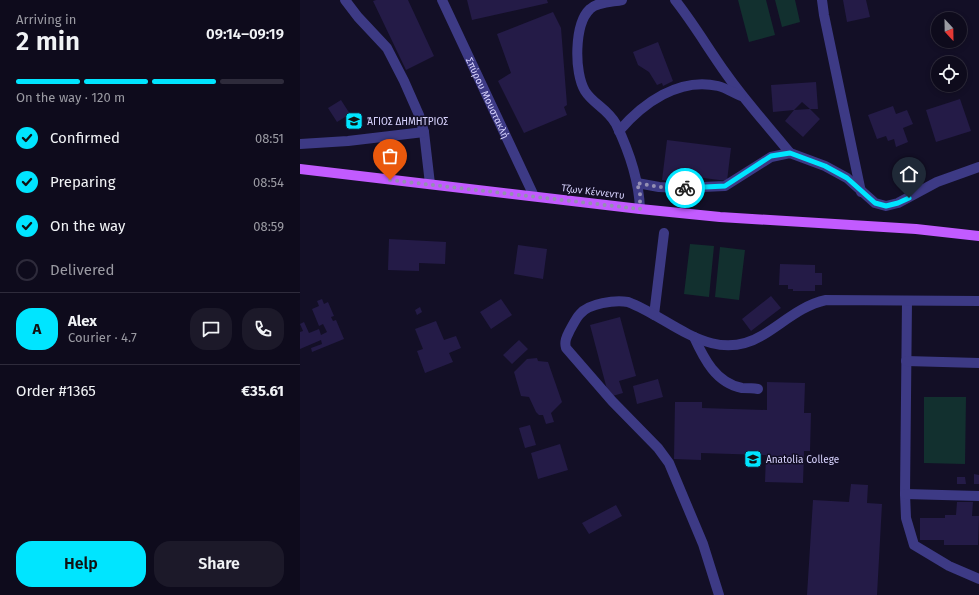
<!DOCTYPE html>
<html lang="en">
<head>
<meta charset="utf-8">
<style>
	:root { --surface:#0e0b1c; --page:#1c1929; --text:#f1f3f6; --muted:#9b9ba3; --line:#2e2b3b; --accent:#00e5ff }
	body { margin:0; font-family:"Fira Sans",sans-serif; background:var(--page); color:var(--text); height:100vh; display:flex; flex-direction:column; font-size:15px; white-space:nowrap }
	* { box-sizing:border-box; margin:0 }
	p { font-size:13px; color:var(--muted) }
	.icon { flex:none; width:22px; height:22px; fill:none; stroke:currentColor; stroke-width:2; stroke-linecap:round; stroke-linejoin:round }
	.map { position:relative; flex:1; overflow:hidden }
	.sheet { display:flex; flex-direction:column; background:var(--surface); width:300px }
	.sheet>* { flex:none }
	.needle { width:26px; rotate:158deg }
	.controls { position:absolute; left:631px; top:12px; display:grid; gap:8px }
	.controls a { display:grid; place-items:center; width:36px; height:36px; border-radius:50%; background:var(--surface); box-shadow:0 2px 6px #0003,0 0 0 1px var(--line); font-size:20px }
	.pin { position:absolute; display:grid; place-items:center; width:34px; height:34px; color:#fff; margin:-41px -17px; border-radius:50% 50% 50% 0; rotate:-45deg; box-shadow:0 0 4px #0007 }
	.pin .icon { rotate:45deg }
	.courier { position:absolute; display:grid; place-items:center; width:40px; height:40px; margin:-20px; border:3px solid #00e5ff; border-radius:50%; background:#fff; color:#222; box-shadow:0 1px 5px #0007 }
	.headline em { font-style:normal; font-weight:600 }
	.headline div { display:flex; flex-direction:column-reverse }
	.headline { display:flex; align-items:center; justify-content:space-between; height:68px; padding:0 16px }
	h1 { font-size:26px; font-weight:600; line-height:30px }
	.bar { display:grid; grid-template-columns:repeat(4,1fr); gap:6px 4px; align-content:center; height:48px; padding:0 16px }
	.bar i { height:5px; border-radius:3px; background:var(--line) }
	.bar .current { background:var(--accent) }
	.bar p { grid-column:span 4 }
	.line { display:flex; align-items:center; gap:10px; padding:0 16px; border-top:1px solid var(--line) }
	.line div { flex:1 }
	.round { display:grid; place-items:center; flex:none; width:42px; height:42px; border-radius:16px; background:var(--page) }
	ol { padding:0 16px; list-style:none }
	li { display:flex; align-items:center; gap:12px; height:44px }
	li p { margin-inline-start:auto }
	li .icon { padding:4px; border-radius:50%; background:var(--accent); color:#111; stroke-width:4 }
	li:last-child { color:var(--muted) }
	li i { width:22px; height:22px; border:2px solid var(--line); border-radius:50% }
	.cta { display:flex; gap:8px; margin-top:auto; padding:8px 16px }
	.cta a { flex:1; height:46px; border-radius:16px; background:var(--accent); color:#111; font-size:16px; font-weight:600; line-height:46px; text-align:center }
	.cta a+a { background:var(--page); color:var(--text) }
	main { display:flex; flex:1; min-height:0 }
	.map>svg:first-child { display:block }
</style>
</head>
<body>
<main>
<section class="sheet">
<div class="headline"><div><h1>2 min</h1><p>Arriving in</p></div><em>09:14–09:19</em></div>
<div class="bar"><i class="current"></i><i class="current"></i><i class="current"></i><i></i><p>On the way · 120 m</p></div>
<ol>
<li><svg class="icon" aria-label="check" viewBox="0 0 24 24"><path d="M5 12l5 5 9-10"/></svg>Confirmed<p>08:51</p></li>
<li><svg class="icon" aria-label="check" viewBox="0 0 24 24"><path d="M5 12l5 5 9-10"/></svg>Preparing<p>08:54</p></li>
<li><svg class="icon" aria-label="check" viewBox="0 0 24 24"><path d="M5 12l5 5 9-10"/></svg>On the way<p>08:59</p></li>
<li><i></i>Delivered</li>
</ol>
<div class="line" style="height:72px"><b class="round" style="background:var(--accent);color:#111">A</b><div><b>Alex</b><p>Courier · 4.7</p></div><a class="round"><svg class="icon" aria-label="chat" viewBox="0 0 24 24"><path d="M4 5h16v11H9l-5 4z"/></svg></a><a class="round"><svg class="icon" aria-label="phone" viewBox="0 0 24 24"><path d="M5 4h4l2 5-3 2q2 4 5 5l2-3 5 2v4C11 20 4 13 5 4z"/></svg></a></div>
<div class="line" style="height:52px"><div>Order #1365</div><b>€35.61</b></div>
<div class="cta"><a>Help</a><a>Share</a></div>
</section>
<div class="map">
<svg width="679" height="595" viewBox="0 0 679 595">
	<rect width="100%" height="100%" fill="#130f26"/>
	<path fill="#12302f" d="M 438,0 L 466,0 L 475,35 L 449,42 Z
		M 475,0 L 495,0 L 500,22 L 482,27 Z
		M 390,244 L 414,246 L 409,297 L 384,294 Z
		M 420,247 L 445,250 L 439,300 L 415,297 Z
		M 624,397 L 666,397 L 665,464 L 624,463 Z"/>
	<path fill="#241b47" d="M 76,0 L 108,0 L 134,56 L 106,70 L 73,1 Z
		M 167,0 L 247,0 L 248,3 L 172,20 Z
		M 543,0 L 566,0 L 570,17 L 547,22 Z
		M 253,12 L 261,28 L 267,105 L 264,107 L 267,115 L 224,133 L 198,81 L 211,73 L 197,34 Z
		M 358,42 L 373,81 L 363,86 L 362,83 L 357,85 L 349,72 L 338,65 L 333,52 Z
		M 516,82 L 518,109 L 510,109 L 520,119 L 503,137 L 485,121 L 494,110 L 510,109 L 502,102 L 494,110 L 473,112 L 471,85 Z
		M 660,99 L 671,131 L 636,142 L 626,110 Z
		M 41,100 L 50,114 L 37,122 L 28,108 Z
		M 593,106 L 596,114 L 607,110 L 613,124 L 603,128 L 608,142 L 596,147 L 594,139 L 588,141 L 586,136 L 577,139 L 568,115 Z
		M 367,140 L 431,148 L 427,181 L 388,176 L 388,183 L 362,180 Z
		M 89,239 L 146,242 L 145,264 L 119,263 L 119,271 L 88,270 Z
		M 218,245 L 247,249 L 243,279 L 214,274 Z
		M 480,264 L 515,265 L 515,273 L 522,273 L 522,285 L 515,285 L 515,291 L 493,291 L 493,289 L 488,289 L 488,285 L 479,285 Z
		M 471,296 L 481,308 L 451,331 L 442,319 Z
		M 22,299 L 24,304 L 28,302 L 34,316 L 31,317 L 33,321 L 36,320 L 44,339 L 12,352 L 11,348 L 22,344 L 21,340 L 0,349 L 0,332 L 3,331 L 0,324 L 4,322 L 9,333 L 19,329 L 21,335 L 27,332 L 23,324 L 19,326 L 12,309 L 19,306 L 17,301 Z
		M 201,299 L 212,315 L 191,329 L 180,312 Z
		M 120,307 L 122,312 L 117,315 L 115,310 Z
		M 320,317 L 336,376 L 319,381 L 323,393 L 309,397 L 290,325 Z
		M 136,321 L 144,340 L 156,336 L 161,348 L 149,353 L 153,362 L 125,373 L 117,351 L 123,349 L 115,329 Z
		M 219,340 L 228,349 L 212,364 L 203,355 Z
		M 237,358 L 238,361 L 248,362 L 262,402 L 251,413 L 254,422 L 246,424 L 243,415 L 239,415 L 236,412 L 229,397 L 221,396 L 214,372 L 227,359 Z
		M 358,379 L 363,397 L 337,404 L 333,386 Z
		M 467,382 L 505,383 L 504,413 L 511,413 L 510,451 L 504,451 L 503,483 L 465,482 L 466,455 L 401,453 L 401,460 L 374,459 L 375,402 L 402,402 L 402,408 L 467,410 Z
		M 230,425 L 236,445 L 225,448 L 219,428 Z
		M 260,444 L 268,470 L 238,479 L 231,453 Z
		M 674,474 L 679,475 L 679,484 L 674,484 Z
		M 657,477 L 665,477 L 666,484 L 657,484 Z
		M 551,484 L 568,485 L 567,503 L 582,504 L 577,595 L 507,595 L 513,500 L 549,502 Z
		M 657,502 L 673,502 L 672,516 L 679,516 L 678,545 L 644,545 L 644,540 L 620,540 L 620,518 L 645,518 L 645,515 L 656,515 Z
		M 316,505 L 322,516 L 289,534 L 282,523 Z"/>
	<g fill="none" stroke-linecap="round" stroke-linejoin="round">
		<g stroke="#3d3a85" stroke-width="10">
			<path d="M 45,0 L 58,17 L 87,48 L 104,81 L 119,115 L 124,132 L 130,184"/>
			<path id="s1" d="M 142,0 L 234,196"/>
			<path d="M 322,0 C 313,2 297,2 290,9 C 274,24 274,73 285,91 C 293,104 307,108 316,124 C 328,149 339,181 340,209"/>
			<path d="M 375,0 C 394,24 409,50 427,75 C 446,102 469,127 490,153"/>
			<path d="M 522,0 L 524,15 L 561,192"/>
			<path d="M 319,131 C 343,103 379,77 418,86 C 426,88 434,93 441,96"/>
			<path d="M 0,144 L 48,141 L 124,132"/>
			<path d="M 337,183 L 359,187 L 380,188 L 425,186 L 471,157 L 490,153 L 525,166 L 547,178 L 575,203 L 586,206 L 598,203 L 637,182 L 679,167"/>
			<path d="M 607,301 L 605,494 L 606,518 L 614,545 L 649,566 L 679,579"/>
			<path d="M 354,315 L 364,233"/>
			<path d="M 394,337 C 404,359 416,383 442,388 C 447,388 452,388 458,389"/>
			<path d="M 606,361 L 679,363"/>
			<path d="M 605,494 L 679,496"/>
			<path d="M 419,595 L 403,544 L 369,463 L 358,448 L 312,401 L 266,348 C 264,341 267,336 270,330 C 273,325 276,318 280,314 C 289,303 315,300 328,302 C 373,319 412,366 463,335 C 483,323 502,305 526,300 L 679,301"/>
		</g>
		<path stroke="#c25bff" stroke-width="10" d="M 0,169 L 340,209 L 420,217 L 616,229 L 679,236"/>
	</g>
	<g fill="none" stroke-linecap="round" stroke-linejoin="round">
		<path stroke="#948fb3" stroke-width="4" stroke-dasharray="0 7.2" d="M 90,180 L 340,209 L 340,194 L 337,183 L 359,187 L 385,188"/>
		<path stroke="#00e5ff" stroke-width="5" d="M 385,188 L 425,186 L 471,156 L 490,153 L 525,166 L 547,178 L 575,203 L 586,206 L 598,203 L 609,198"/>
	</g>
	<defs>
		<symbol id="school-square" viewBox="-11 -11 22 22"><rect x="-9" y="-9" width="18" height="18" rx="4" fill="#00e5ff" stroke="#130f26"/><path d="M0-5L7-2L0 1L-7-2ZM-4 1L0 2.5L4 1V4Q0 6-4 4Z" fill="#111"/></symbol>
	</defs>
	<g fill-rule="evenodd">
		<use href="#school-square" x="44" y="111" width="20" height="20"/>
		<use href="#school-square" x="443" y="449" width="20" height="20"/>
	</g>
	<g text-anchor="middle" stroke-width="3" stroke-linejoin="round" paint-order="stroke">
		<g font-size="10" fill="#d9d4ff" stroke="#130f26">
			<text dy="4" stroke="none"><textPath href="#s1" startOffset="108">Σπύρου Μουστακλή</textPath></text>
			<text transform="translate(293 191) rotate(7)" y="4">Τζων Κέννεντυ</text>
		</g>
		<g font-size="10" fill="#d9d4ff" stroke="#130f26" text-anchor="start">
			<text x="67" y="125">ΆΓΙΟΣ ΔΗΜΗΤΡΙΟΣ</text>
			<text x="466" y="463">Anatolia College</text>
		</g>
	</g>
</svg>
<div class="controls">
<a><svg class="needle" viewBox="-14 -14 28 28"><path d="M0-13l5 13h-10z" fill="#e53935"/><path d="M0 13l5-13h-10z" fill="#9b9ba3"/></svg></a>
<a><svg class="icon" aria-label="locate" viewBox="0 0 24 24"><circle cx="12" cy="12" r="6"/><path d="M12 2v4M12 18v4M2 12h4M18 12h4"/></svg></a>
</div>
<div class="pin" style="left:90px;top:180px;background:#ea580c"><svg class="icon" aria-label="bag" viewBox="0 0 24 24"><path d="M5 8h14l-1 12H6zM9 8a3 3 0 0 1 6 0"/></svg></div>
<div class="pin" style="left:609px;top:198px;background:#1f2937"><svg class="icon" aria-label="home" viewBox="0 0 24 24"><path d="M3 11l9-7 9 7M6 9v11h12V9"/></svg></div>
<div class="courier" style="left:385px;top:188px"><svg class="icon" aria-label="bike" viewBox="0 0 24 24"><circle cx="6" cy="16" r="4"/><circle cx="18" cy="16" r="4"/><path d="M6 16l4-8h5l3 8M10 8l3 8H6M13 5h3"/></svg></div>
</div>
</main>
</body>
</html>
